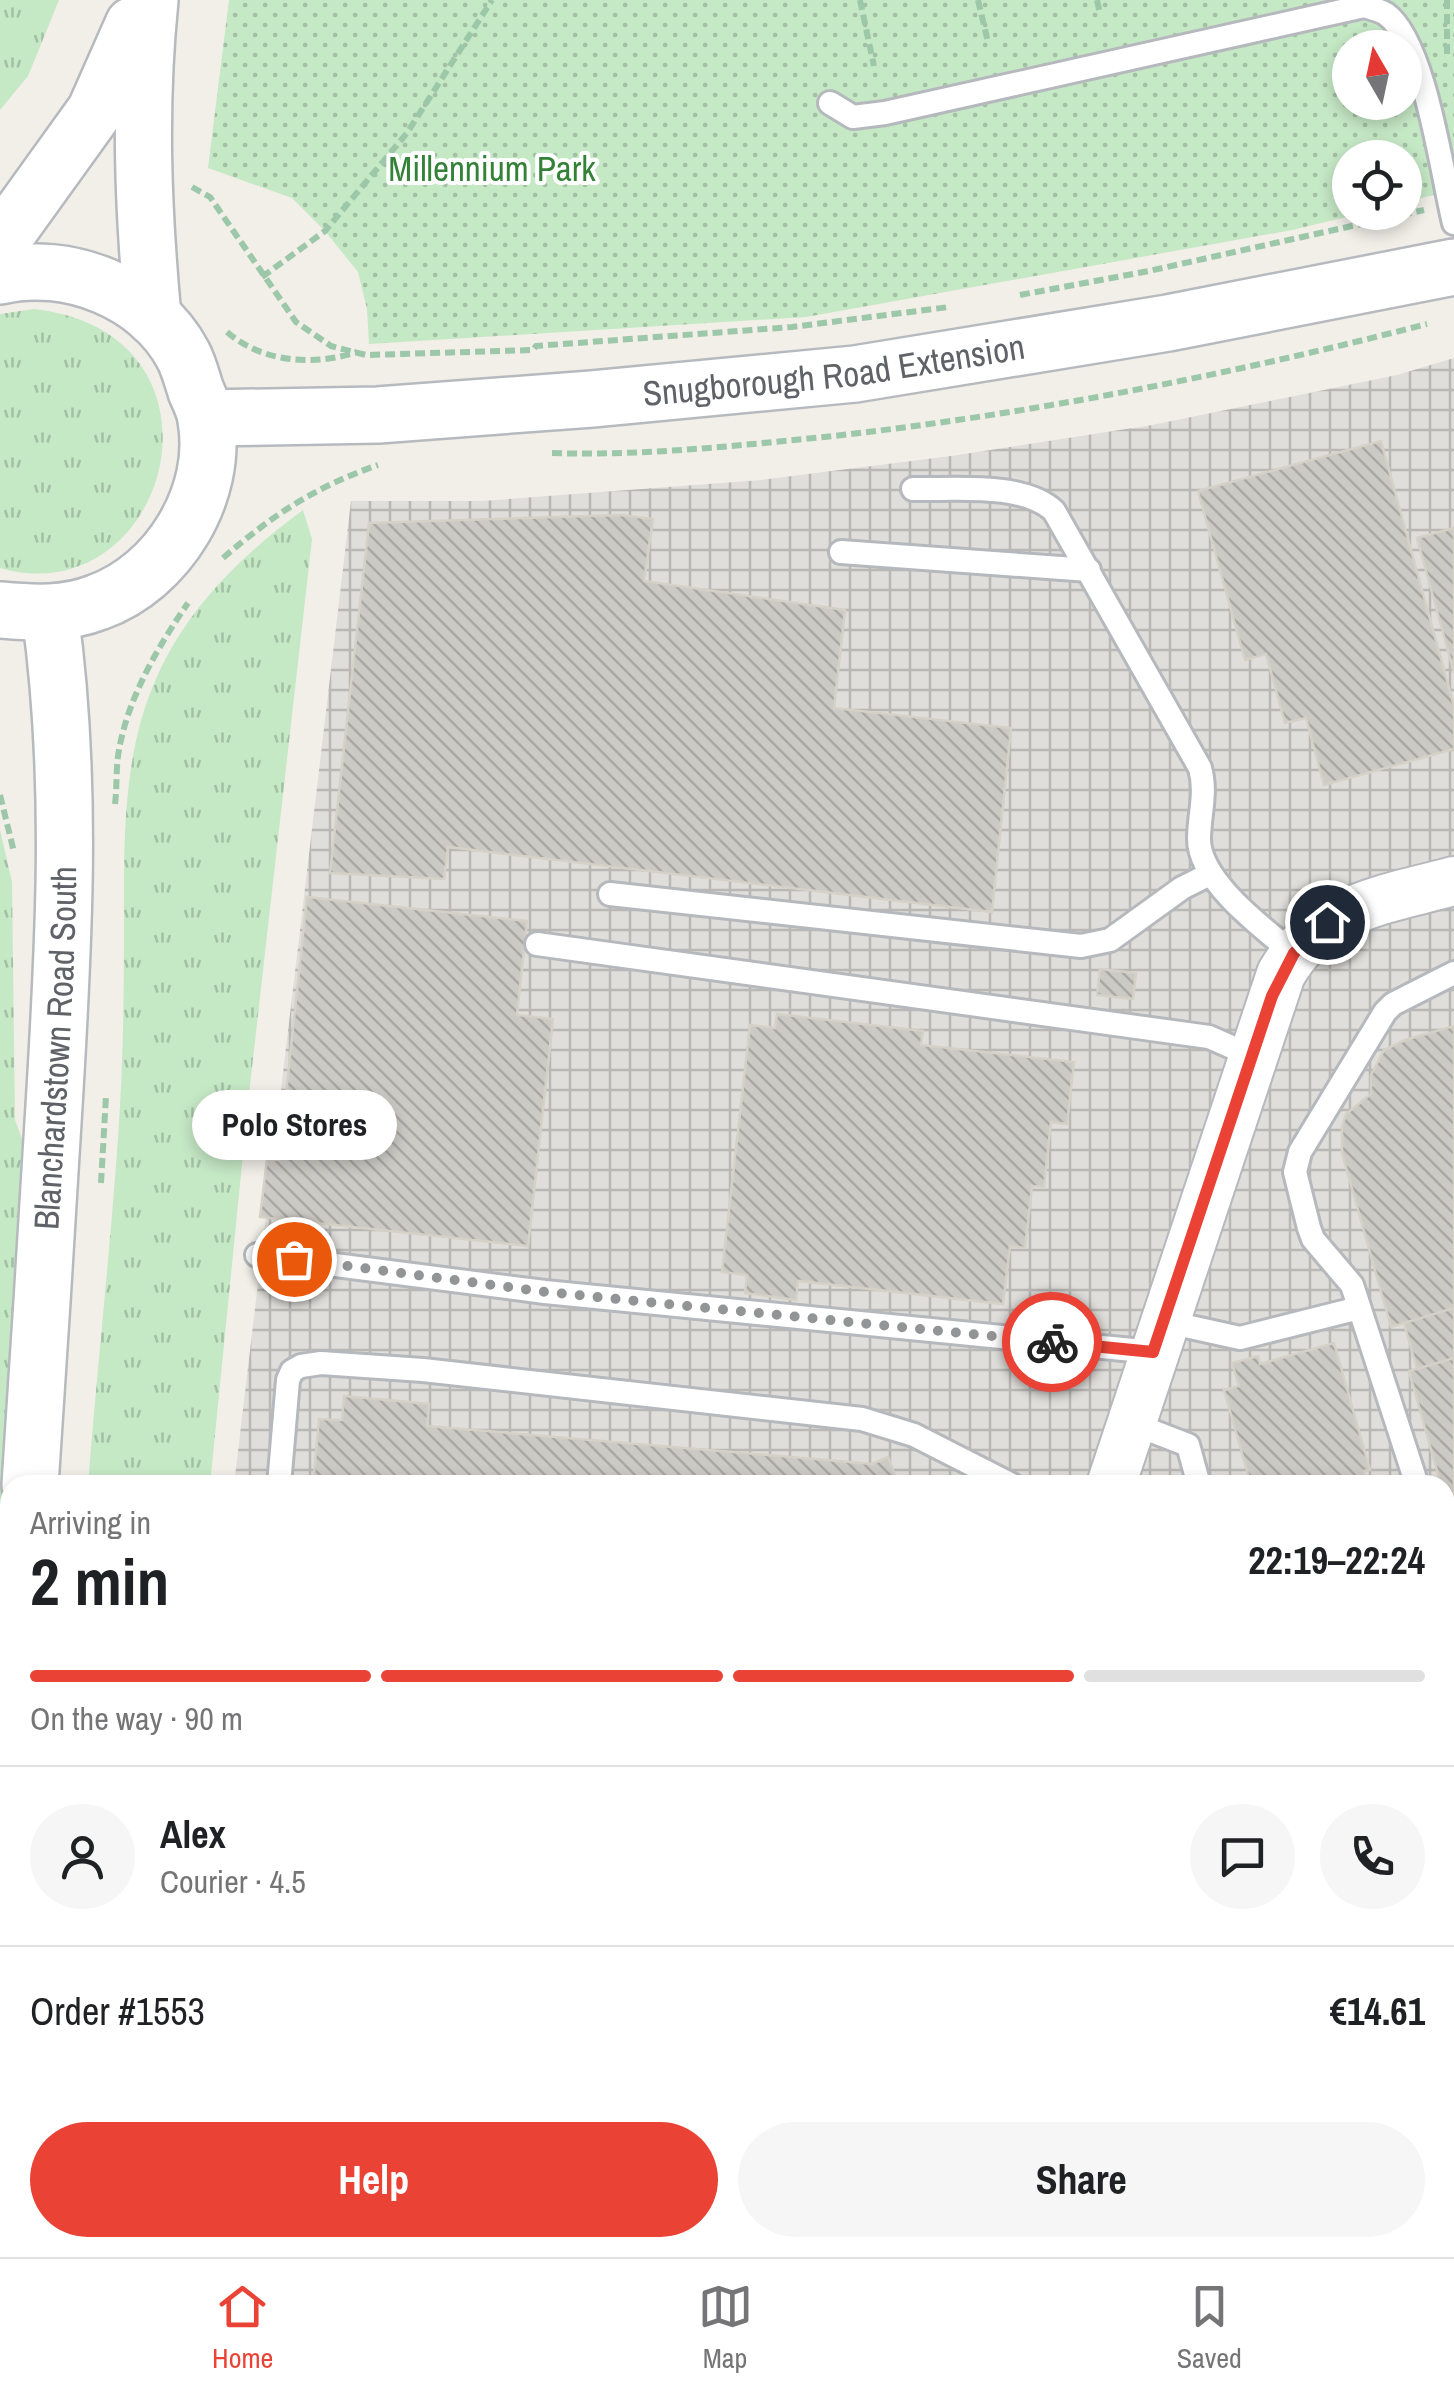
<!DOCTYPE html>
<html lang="en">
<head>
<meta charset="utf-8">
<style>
	:root { --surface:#fff; --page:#f6f6f6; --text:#202124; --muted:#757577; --line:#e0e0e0; --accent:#ea4335 }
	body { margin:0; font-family:"Archivo Narrow",sans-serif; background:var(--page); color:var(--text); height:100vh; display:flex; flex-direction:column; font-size:38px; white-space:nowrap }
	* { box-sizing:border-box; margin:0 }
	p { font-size:32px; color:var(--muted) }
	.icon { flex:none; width:55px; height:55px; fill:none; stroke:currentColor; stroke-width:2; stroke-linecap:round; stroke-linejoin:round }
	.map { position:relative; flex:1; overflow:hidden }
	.drawer { position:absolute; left:0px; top:1475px; width:1455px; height:782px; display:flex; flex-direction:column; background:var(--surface); border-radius:30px 30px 0 0; box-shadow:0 5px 15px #0003 }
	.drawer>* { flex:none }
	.needle { width:65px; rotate:351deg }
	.tools { position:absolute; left:1332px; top:30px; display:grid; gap:20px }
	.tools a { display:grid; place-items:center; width:90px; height:90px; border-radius:50%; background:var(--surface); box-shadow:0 5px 15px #0003; font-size:50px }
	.pin { position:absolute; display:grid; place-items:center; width:85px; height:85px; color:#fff; margin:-42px; border:5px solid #fff; border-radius:50%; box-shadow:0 2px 10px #0007 }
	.courier { position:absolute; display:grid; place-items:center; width:100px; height:100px; margin:-50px; border:8px solid #ea4335; border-radius:50%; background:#fff; color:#222; box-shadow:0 2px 12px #0007 }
	.bubble { position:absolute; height:70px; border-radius:35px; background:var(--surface); box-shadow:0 5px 15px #0003; font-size:32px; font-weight:700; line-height:70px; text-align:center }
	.head em { font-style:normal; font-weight:700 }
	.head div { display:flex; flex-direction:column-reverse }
	.head { display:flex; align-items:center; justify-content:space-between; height:170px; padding:0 30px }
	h1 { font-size:65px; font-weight:700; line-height:75px }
	.bar { display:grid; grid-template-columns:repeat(4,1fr); gap:15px 10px; align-content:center; height:120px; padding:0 30px }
	.bar i { height:12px; border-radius:8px; background:var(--line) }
	.bar .selected { background:var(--accent) }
	.bar p { grid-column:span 4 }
	.line { display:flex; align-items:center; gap:25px; padding:0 30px; border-top:2px solid var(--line) }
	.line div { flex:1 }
	.round { display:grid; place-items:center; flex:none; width:105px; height:105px; border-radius:52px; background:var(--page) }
	.primary-button { display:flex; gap:20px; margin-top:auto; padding:20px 30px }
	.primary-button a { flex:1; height:115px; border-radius:60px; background:var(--accent); color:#fff; font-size:40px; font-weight:700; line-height:115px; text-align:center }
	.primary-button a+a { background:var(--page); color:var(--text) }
	.tab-bar { display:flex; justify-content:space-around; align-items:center; height:140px; border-top:2px solid var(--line); background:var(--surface); font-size:28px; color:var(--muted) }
	.tab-bar a { display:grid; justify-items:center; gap:5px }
	.tab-bar .selected { color:var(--accent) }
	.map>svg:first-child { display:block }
</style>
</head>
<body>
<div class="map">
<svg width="1454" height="2257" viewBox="0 0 1454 2257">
	<defs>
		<pattern id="industrial-grid" width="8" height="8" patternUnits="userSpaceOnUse" patternTransform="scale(2.5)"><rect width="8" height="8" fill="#e0deda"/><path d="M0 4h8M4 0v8" fill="none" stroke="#b9b8b5"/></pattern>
		<pattern id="grass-tufts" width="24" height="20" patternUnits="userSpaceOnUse" patternTransform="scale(2.5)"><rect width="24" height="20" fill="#c5e8c5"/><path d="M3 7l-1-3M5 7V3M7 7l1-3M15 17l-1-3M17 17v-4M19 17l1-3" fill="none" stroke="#a3c0a4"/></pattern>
		<pattern id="park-dots" width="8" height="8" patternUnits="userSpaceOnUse" patternTransform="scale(2.5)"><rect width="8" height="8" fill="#c5e8c5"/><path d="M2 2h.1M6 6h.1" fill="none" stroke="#a3c0a4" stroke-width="1.8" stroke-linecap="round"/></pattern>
		<pattern id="building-back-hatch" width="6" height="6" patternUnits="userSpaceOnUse" patternTransform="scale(2.5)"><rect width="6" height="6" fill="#cccac5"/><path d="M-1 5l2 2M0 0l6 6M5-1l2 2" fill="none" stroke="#a9a8a4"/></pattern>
	</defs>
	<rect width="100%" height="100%" fill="#f1efe8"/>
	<path fill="url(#industrial-grid)" d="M 1454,358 L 1454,2133 L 1445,2134 L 1445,1485 L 234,1485 L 351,501 L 482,501 L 761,480 L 951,456 L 1152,425 L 1397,375 Z
		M 610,2248 L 723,2248 L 691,2257 L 611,2257 Z"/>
	<path fill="url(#grass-tufts)" d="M 0,0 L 59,0 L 28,76 L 0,110 Z
		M 34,309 C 245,333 170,616 0,568 L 0,314 Z
		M 303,510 L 312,539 L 249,1094 L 210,1485 L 88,1485 C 97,1369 110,1253 118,1138 C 123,1070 124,1001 124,933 C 124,850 121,757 156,679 C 187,608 241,556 303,510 Z
		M 0,830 L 12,882 L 15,1120 L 29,1157 L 22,1299 L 0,1533 Z
		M 24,2248 L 102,2248 L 105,2257 L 23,2257 Z"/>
	<path fill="url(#park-dots)" fill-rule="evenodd" d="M 229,0 L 1454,0 L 1454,190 L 1405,202 L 1405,158 L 1350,158 L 1350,212 L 1363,213 L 1292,230 L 806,317 L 369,344 L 367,309 L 358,272 L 325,231 L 292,198 L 208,168 ZM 1350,48 L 1405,48 L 1405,102 L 1350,102 Z"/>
	<path fill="url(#building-back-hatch)" stroke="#d6d1c6" stroke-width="2.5" d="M 1381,441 L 1454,706 L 1454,749 L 1324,785 L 1306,718 L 1285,723 L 1266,654 L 1245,660 L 1198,491 Z
		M 621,515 L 653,519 L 644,581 L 845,610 L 834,708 L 1011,728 L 992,912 L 448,847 L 444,879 L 330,873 L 369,523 Z
		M 1454,528 L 1454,673 L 1417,538 Z
		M 307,897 L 527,921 L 517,1015 L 553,1019 L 528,1246 L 260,1217 L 267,1159 L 279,1160 Z
		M 1100,969 L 1136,973 L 1133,999 L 1097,995 Z
		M 777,1014 L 923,1031 L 921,1045 L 1074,1062 L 1067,1124 L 1051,1122 L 1044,1187 L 1032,1186 L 1025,1248 L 1010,1246 L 1003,1304 L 798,1281 L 796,1300 L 745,1293 L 747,1275 L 722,1272 L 750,1025 L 775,1028 Z
		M 1454,1026 L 1454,1308 L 1391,1327 L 1342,1153 L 1342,1126 L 1346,1114 L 1371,1094 L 1371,1075 L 1384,1050 L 1405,1040 Z
		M 1454,1308 L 1454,1358 L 1417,1369 L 1404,1323 Z
		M 1334,1343 L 1370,1470 L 1364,1471 L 1368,1485 L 1251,1485 L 1224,1390 L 1239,1386 L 1232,1363 L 1258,1356 L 1260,1364 Z
		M 1454,1358 L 1454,1532 L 1445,1500 L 1445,1485 L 1441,1485 L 1409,1371 Z
		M 344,1396 L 429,1404 L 427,1426 L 872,1464 L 888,1457 L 899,1485 L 313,1485 L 319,1419 L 342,1420 Z
		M 1445,1896 L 1454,1896 L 1454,2016 L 1445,2017 Z
		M 261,2248 L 337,2248 L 340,2257 L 264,2257 Z
		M 396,2248 L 445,2248 L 435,2250 L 437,2257 L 399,2257 Z"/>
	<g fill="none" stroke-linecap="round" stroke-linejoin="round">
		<defs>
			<path id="service" d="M 830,103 L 853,117 L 885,113 L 1364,6 C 1370,8 1380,10 1386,14 C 1425,42 1442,175 1454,223
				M 913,489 C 954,490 1023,482 1054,511 L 1200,768 C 1207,793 1199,815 1199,839 C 1199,881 1263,928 1293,953
				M 841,552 L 1089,570
				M 610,894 L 1081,946 L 1110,940 L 1182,888 L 1210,874
				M 537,944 L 1209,1037 L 1252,1056
				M 257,1255 L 545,1292 L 1153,1352
				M 1163,1321 L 1240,1338 L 1359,1308
				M 1131,1423 L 1188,1445 L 1199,1485
				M 279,1485 L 288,1380 L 292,1371 L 301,1366 L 321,1363 L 423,1370 L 862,1419 L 914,1435 L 1012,1485
				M 1417,1485 L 1352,1285 L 1313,1239 L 1309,1228 L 1295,1172 L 1300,1152 L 1385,1012 L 1393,1004 L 1454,973
				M 1445,1573 L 1454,1601
				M 370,2248 L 373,2257
				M 1214,2248 L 1215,2257
				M 175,2257 L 178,2248"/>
			<path id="minor" d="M 1111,1485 L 1281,974 C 1320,906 1384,900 1454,881
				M 1445,1757 L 1454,1755
				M 1013,2248 L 1014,2257"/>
			<path id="tertiary" d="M 1445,2211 L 1454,2212
				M 870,2257 L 901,2248"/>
			<g id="secondary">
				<path d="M 150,0 C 139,108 143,209 153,317"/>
				<path d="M 0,243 L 95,111 L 133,25"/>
				<path d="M 0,276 C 67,260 150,292 183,355 C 189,366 192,379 196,391 C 200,400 205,410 206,420 C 219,494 168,577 98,602 C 65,615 34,613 0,610"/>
				<path id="s1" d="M 206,418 L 378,415 L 592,399 L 855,374 L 1168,323 L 1454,267"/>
				<path id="s2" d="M 30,1485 C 39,1359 46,1232 54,1106 C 64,942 73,778 50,614"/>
				<path d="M 0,1894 L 10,1758"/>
			</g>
		</defs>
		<use href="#service" stroke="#b5b8bc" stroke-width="28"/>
		<use href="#minor" stroke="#b5b8bc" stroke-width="52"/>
		<use href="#tertiary" stroke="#b5b8bc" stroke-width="60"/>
		<use href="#secondary" stroke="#b6babf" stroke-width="60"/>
		<path stroke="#9cc7a9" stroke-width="6" stroke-dasharray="10 5" stroke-linecap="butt" d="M 860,0 L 874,66
			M 978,0 L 988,42
			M 1097,0 L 1100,14
			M 1447,54 L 1447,0
			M 192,187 L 210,197 L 296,322 L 331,346 L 366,355 L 533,350 L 536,346 L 792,327 L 949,307
			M 262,277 L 325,231 L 407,133 L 492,0
			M 1020,295 L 1149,271 L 1424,210
			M 227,332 C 263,363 314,366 357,352
			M 552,453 C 643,456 733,446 824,437 C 1027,415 1229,375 1427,324
			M 223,558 C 274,514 315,487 378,465
			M 0,795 L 14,852
			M 115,804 C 117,788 116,772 118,756 C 126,701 157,648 188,603
			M 101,1183 L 106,1096
			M 12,2257 L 12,2248"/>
		<use href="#service" stroke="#fff" stroke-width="22"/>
		<use href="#minor" stroke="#fff" stroke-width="48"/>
		<use href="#tertiary" stroke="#fff" stroke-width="55"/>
		<use href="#secondary" stroke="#fff" stroke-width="55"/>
	</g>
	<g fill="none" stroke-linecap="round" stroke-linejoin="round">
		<path stroke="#929495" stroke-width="10" stroke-dasharray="0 18" d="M 294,1259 L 546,1292 L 1052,1342"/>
		<path stroke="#ea4335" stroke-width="12" d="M 1052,1342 L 1153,1352 L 1272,996 L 1294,953 L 1327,922"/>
	</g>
	<g text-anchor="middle" stroke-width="8" stroke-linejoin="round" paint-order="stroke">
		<g font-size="35" fill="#348238" stroke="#fff">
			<text x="492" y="181">Millennium Park</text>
		</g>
		<g font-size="35" fill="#5f6368" stroke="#fff">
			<text dy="12" stroke="none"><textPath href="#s1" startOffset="630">Snugborough Road Extension</textPath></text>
			<text dy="12" stroke="none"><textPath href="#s2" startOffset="438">Blanchardstown Road South</textPath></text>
		</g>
	</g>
</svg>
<div class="tools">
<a><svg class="needle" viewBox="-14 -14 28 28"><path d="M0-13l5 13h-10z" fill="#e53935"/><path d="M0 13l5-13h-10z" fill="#757577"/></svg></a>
<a><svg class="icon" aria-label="locate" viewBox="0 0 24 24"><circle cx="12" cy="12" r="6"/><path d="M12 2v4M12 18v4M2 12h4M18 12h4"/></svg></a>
</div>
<div class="pin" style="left:294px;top:1259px;background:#ea580c"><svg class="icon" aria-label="bag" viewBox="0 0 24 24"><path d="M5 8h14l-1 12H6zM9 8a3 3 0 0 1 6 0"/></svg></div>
<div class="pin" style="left:1327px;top:922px;background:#1f2937"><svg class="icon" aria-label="home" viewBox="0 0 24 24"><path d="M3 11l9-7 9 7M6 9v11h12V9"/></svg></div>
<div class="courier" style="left:1052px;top:1342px"><svg class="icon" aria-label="bike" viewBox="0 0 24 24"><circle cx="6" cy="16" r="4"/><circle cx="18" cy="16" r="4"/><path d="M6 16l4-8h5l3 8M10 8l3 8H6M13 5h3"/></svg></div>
<div class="bubble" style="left:192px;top:1090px;width:205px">Polo Stores</div>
<section class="drawer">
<div class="head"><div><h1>2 min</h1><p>Arriving in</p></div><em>22:19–22:24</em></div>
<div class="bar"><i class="selected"></i><i class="selected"></i><i class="selected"></i><i></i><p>On the way · 90 m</p></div>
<div class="line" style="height:180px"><a class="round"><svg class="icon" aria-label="person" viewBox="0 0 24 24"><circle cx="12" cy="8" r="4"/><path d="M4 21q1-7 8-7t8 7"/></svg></a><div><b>Alex</b><p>Courier · 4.5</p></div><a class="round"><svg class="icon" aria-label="chat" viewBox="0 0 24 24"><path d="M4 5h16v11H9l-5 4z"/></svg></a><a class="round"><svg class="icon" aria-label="phone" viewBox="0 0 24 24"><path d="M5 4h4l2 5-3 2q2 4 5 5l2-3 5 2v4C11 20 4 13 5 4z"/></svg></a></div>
<div class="line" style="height:130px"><div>Order #1553</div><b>€14.61</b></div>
<div class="primary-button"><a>Help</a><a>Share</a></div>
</section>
</div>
<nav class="tab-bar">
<a class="selected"><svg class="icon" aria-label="home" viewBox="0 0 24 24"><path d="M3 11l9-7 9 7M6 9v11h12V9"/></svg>Home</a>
<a><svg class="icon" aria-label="map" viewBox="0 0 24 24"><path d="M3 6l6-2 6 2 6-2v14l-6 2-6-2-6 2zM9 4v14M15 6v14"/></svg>Map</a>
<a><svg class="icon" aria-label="saved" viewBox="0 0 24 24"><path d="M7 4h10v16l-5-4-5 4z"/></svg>Saved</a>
</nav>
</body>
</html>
